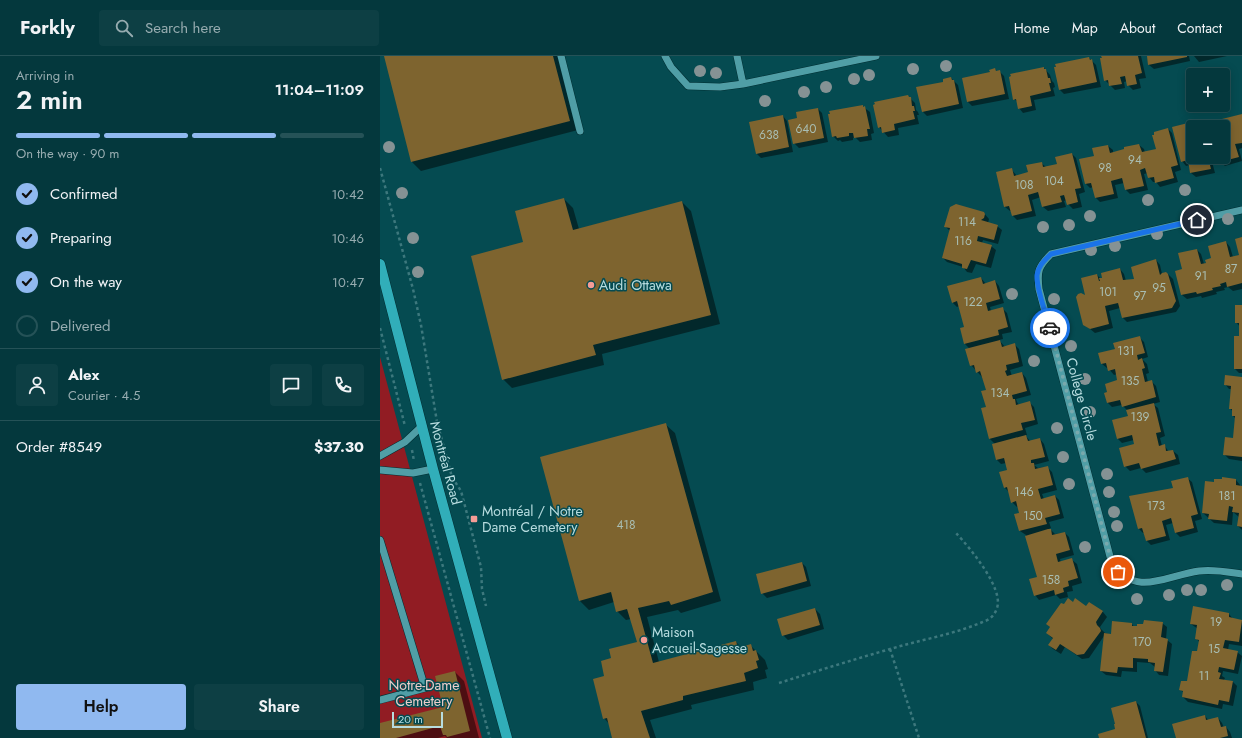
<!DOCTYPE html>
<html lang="en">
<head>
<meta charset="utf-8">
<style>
	:root { --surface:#04383d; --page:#0d3f44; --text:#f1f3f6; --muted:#97acb0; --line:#255257; --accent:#90b9f0 }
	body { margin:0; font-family:Jost,sans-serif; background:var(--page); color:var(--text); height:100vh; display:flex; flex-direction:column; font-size:15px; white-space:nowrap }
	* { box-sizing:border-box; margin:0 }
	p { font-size:13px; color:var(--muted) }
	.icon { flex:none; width:22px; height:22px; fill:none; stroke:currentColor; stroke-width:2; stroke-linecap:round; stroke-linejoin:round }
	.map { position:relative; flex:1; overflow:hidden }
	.panel { display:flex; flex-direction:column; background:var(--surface); width:380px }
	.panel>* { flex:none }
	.fabs { position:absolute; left:806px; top:12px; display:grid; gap:8px }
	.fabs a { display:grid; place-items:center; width:44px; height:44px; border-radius:4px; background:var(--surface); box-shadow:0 2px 10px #0003,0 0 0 1px var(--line); font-size:20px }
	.scale { position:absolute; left:12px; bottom:10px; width:51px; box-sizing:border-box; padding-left:4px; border:2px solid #b7dcdf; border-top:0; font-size:11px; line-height:14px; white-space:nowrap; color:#b7dcdf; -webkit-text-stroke:3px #054b51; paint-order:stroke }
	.pin { position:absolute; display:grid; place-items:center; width:34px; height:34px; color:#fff; margin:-17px; border:2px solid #fff; border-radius:50%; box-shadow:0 1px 4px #0007 }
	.courier { position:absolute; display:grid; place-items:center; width:40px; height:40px; margin:-20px; border:3px solid #1a73e8; border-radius:50%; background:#fff; color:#222; box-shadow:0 1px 5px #0007 }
	.head em { font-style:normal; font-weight:600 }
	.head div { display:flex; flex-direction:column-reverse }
	.head { display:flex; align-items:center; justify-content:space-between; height:68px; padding:0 16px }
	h1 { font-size:26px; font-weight:600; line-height:30px }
	.bar { display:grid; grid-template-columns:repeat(4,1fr); gap:6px 4px; align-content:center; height:48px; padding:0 16px }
	.bar i { height:5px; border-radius:3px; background:var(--line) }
	.bar .active { background:var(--accent) }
	.bar p { grid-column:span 4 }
	.line { display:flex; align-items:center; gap:10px; padding:0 16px; border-top:1px solid var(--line) }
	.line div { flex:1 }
	.round { display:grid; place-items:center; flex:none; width:42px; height:42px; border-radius:4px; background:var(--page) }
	ol { padding:0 16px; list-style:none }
	li { display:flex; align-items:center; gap:12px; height:44px }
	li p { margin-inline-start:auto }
	li .icon { padding:4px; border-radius:50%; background:var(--accent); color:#111; stroke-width:4 }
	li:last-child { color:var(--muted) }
	li i { width:22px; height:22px; border:2px solid var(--line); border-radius:50% }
	.cta { display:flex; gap:8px; margin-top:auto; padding:8px 16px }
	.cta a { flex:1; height:46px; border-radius:4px; background:var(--accent); color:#111; font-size:16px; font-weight:600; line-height:46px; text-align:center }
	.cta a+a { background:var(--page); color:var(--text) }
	header { display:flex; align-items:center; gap:24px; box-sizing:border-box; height:56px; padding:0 20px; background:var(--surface); border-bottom:1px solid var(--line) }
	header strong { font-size:19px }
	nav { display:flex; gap:22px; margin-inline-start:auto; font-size:14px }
	.search { width:280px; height:36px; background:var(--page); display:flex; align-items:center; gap:10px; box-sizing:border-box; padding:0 14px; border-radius:4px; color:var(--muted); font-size:15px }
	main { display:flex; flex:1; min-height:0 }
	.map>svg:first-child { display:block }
</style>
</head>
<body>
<header>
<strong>Forkly</strong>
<div class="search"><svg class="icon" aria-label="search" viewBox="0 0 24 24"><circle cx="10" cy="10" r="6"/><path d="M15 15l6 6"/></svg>Search here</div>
<nav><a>Home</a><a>Map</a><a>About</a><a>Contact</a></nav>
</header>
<main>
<section class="panel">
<div class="head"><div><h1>2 min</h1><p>Arriving in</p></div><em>11:04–11:09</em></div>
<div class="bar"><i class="active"></i><i class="active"></i><i class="active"></i><i></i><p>On the way · 90 m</p></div>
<ol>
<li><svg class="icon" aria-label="check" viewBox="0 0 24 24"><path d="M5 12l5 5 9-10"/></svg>Confirmed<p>10:42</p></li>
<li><svg class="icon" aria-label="check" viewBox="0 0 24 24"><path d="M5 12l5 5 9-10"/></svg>Preparing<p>10:46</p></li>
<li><svg class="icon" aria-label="check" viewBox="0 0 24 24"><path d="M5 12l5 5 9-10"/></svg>On the way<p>10:47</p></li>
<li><i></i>Delivered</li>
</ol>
<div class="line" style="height:72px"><a class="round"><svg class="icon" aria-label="person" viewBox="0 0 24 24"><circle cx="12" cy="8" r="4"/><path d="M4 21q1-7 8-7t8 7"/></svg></a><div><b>Alex</b><p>Courier · 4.5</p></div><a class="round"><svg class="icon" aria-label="chat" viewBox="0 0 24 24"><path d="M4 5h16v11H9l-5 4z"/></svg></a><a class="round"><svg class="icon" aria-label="phone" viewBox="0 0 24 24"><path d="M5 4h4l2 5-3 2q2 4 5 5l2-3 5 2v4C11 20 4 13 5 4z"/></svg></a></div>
<div class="line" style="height:52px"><div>Order #8549</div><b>$37.30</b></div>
<div class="cta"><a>Help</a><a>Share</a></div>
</section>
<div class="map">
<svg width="862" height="682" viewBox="0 0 862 682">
	<rect width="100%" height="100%" fill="#054b51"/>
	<path fill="#911c23" d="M 0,301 L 102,682 L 0,682 Z"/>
	<path fill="#0007" d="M 5,0 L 179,0 L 198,74 L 41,115 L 32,106 Z
		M 724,0 L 761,0 L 766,22 L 759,23 L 761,32 L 753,34 L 748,29 L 747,25 L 744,26 L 745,32 L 735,34 L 725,24 L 723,3 Z
		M 768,0 L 809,0 L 810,5 L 774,13 L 769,9 Z
		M 814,0 L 847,0 L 819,6 Z
		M 709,2 L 716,9 L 721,31 L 684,38 L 680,34 Z
		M 664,12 L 670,19 L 672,25 L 674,27 L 675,31 L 673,32 L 675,40 L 654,44 L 656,54 L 643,57 L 639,52 L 638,46 L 634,43 Z
		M 615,13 L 617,16 L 619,15 L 624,20 L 629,43 L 592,50 L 588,46 L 583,23 L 611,17 Z
		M 571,22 L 578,29 L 583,52 L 547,60 L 543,56 L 564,27 Z
		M 530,42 L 535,47 L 536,54 L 538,56 L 539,59 L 537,59 L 539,68 L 518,72 L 519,79 L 508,81 L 499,71 Z
		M 482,50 L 490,56 L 494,77 L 491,78 L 492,84 L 480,86 L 475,81 L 473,82 L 473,84 L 462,86 L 460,84 L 458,85 L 453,80 Z
		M 438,53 L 442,57 L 448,86 L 419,92 L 414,87 Z
		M 862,59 L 862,92 L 859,93 L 862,105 L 845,110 L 840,105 L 839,101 L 843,101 L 843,71 L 816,71 Z
		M 403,60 L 407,65 L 413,96 L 381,102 L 377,98 Z
		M 808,68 L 812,72 L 813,72 L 813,101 L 834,101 L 831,102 L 835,117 L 816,121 L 811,117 L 810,109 L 806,110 L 802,105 Z
		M 788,73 L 792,77 L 801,114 L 795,116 L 798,126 L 780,131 L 776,126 L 773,126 L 769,121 L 768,117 L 764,118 L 768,134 L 750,138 L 746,134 L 744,127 L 735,129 L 738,142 L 720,146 L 716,142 L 713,131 L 710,132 L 706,128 L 715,101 L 728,90 L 733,94 L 733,97 L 759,89 L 764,93 L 765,97 L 777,93 Z
		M 692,98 L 696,102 L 705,136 L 699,138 L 702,151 L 693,153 L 688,148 L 687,144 L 684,145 L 686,151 L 668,155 L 663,151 L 661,141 L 652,144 L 656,160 L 637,164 L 633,160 L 631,155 L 630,155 L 625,151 L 617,117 L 631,113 L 637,120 L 650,117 L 661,107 L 666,111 L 678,109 Z
		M 184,143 L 193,152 L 199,173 L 302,146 L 311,155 L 340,268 L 222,298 L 224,309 L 132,332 L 123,323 L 144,187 Z
		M 603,156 L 609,163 L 608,167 L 617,170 L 622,174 L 618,188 L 603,184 L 602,187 L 611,190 L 616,194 L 611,212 L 596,208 L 592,217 L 587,216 L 583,211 L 567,206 L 563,202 L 570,175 L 565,170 Z
		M 862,182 L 862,233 L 853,235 L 848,231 L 844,232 L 845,234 L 836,236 L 837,238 L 822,242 L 821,240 L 807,243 L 802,239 L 797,216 L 803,214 L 817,194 L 821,198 L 824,208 L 832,203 L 846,186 L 850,191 L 853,201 L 860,199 Z
		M 776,204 L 780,209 L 782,218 L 788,218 L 793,223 L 800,250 L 796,256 L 747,266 L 743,262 L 740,252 L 729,255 L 733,272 L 715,277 L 704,268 L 706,241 L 717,219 L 721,223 L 740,213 L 744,218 L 746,225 L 756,224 Z
		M 601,222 L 606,228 L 615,225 L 619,230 L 624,247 L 610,251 L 611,255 L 622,252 L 627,257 L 632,276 L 622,278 L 623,283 L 619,284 L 625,291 L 634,288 L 639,293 L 643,310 L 630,314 L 632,320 L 642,317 L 646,322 L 651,339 L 636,343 L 637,346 L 639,349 L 649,346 L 654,351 L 658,368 L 645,372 L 647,379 L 645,379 L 651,386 L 660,383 L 664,388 L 669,405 L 654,409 L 658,412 L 667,411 L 672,416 L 677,434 L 662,438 L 664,443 L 675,440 L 679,444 L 684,462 L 669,466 L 671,472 L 669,472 L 675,478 L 685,477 L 689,481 L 694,499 L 680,503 L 681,507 L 692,504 L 697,508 L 702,527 L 692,530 L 693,535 L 687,536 L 688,541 L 680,543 L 676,539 L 659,544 L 655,539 L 658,522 L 646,479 L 640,475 L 640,458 L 638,450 L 637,451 L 632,446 L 629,436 L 625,432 L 628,414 L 626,407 L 621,408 L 617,404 L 613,388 L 615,388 L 610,383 L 607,351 L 608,335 L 602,321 L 591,309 L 590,293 L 585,288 L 585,271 L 579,250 L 577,251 L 572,246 Z
		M 862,250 L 862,317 L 859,317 L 855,313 L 860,281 L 860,271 L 856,266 Z
		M 759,281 L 764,286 L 768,301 L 762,303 L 767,308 L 769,317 L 766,318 L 768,326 L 772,326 L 776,330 L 780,346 L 773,348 L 778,352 L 785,380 L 780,382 L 782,390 L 784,389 L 789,396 L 793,395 L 798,399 L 800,408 L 766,417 L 761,412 L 750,415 L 745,410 L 755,388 L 754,384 L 742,387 L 738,383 L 749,361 L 748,355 L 742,349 L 732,351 L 728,347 L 726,338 L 739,325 L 737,318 L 734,319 L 728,312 L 727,312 L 722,308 L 719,298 L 736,293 Z
		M 862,322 L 862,405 L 849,403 L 844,398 L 854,383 L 856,363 L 853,360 L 853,356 L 850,352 L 852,333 L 849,333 L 845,328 Z
		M 285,368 L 295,377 L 341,545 L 301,557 L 298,554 L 267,561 L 279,606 L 356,586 L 362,592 L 371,590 L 385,604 L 388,613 L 385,614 L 387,622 L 373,626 L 374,634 L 311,649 L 312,653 L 270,664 L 276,682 L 233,682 L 230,669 L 224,662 L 225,621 L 233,603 L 258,586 L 251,563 L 246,564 L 237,555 L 234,546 L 209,554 L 200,545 Z
		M 807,422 L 812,426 L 822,463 L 815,465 L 818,476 L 800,481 L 796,477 L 793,467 L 786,469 L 790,484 L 771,489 L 766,484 L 764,477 L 763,477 L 759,473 L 794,432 Z
		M 856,424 L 860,429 L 860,431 L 862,431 L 862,474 L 858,470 L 859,461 L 853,456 L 852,469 L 834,467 L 823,457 L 835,427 Z
		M 422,507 L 426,511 L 431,530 L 387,542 L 382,537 Z
		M 693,547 L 707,551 L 710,547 L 723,556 L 727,561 L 720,571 L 721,573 L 725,577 L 732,579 L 752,568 L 754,571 L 782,567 L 787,571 L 786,583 L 792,588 L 788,620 L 779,619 L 775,614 L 775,611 L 770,607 L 757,606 L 757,616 L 742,615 L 741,621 L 726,619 L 721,615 L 724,580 L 709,602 L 702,603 L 685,591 L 681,598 L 673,593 L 669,589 L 673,583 L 667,577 L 671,572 L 667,568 L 684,550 Z
		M 435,553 L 440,558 L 444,573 L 408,584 L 403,579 Z
		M 849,558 L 853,563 L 862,565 L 862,590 L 849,588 L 848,594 L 857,596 L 862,600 L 858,618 L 843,615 L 842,620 L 845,622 L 844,624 L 853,626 L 857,630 L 853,650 L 843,648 L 842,653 L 808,646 L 803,641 L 804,637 L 800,633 L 808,627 L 820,587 L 816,582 L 818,573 L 811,568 Z
		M 75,616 L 84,625 L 99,682 L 67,682 L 65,680 L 58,682 L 0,682 L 0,668 L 65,651 Z
		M 756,646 L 760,650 L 768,682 L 720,682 L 737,674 Z
		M 825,660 L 829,665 L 838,662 L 842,667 L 844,672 L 846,671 L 850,676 L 852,682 L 797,682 Z"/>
	<path fill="#7e642f" d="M 4,0 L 173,0 L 190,65 L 31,106 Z
		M 721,0 L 758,0 L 762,17 L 755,19 L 757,28 L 747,30 L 745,20 L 740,21 L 742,28 L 729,30 L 728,24 L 724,25 L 720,2 L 722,2 Z
		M 767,0 L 807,0 L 807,1 L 768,9 Z
		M 709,1 L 710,4 L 712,3 L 717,26 L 679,34 L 674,11 L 676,11 L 675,8 Z
		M 664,11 L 664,13 L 666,13 L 668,22 L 670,22 L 671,27 L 669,27 L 671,35 L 650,40 L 652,50 L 638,53 L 636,43 L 633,44 L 629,21 L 631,20 L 630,18 Z
		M 615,12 L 616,15 L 620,14 L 625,38 L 587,46 L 582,22 L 610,16 L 609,14 Z
		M 571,21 L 572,24 L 574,24 L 579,48 L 542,56 L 536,31 L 563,26 L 563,23 Z
		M 528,39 L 529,41 L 531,41 L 532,50 L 534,50 L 535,55 L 533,55 L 535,63 L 514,68 L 515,74 L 502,77 L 501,71 L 498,72 L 493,49 L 495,48 L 494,46 Z
		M 483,49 L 483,51 L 485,50 L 490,73 L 487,73 L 488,80 L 474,82 L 473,77 L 469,77 L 469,80 L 457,82 L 456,80 L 452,81 L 448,58 L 450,58 L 449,55 Z
		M 438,52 L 444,82 L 413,88 L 408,64 L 417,62 L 416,56 Z
		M 862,58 L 862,87 L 855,88 L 859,101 L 840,106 L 838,101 L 843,101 L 843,71 L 814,70 Z
		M 403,59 L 409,91 L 376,98 L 369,66 Z
		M 808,67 L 809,72 L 813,71 L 813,101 L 828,101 L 831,113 L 810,117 L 808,104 L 801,106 L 792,71 Z
		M 788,72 L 798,109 L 791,111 L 794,122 L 775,127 L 774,121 L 768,122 L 765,112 L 760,114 L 764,130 L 745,134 L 742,122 L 731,125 L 734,138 L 715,142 L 711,127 L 705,128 L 699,103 L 714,100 L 712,92 L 728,89 L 730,97 L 744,93 L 744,91 L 759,88 L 762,96 L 776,93 L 772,79 L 774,79 L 774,76 Z
		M 692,97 L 701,132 L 695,133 L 698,146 L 687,149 L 684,139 L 680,140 L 682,146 L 662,151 L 658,136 L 648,139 L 652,155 L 632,160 L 629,150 L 624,151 L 616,116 L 632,112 L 634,120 L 648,116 L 646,109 L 662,106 L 663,111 L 677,108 L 675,101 Z
		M 184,142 L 193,174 L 302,145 L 331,259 L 213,289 L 216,299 L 122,324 L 91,200 L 143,186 L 135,155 Z
		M 576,148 L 604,156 L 605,158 L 604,162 L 601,164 L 618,169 L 614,184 L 598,180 L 597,185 L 612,189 L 606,208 L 591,204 L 587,213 L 582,212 L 582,208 L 562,202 L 570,172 L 564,171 L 570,151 Z
		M 862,181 L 862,227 L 847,231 L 846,226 L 840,228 L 841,230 L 832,232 L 833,234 L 817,238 L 816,236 L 801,239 L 795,215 L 802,213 L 798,197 L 817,193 L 821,208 L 826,207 L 825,204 L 831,202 L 828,190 L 846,185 L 850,201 L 859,199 L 855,183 Z
		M 776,203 L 780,219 L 782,217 L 786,216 L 788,218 L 796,245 L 792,252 L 742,262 L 738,247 L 725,250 L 729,268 L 710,273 L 703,269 L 696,241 L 698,238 L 701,237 L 705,239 L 701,222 L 717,218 L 719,225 L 720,225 L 719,222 L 722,222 L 721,217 L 740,212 L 743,224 L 754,223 L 751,211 Z
		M 601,221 L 603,228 L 615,224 L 620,243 L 606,247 L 608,255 L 623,251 L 628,271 L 618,274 L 619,279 L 584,288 L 580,272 L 584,271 L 577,245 L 572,247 L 567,230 Z
		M 855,249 L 862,249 L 862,313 L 854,313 L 854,280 L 859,280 L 859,267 L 855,267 Z
		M 760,280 L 765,297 L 757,299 L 758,304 L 762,302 L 765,312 L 762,313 L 765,326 L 772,324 L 776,341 L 742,351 L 740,344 L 727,347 L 724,337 L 727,336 L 725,328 L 737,324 L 735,313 L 728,315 L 726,307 L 721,308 L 718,297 L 735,293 L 733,287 Z
		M 620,284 L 622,291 L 635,287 L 639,306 L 626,309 L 627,314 L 625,315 L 627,320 L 642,316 L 647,335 L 632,339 L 633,343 L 635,343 L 636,349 L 650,345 L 655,364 L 641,367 L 643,374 L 609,383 L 601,352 L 606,351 L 601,335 L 606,334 L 600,315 L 596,317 L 594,309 L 590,310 L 585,293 Z
		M 845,319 L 862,321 L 862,401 L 843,399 L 845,381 L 853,382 L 855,360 L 852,360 L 852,353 L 849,353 L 851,330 L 844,329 Z
		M 774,347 L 781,376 L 776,377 L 779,390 L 785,388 L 786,395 L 793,394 L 796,403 L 761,413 L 759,407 L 744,411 L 739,392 L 754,388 L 752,379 L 737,383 L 732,364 L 748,360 L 746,354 Z
		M 286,367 L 333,536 L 291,549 L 289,545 L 258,552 L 273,607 L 356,585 L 358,592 L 371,588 L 373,595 L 376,594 L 379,604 L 376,605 L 378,612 L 364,617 L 366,625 L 303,640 L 303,644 L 261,655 L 270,682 L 232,682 L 227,662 L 223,663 L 213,623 L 224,620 L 221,605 L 231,602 L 229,593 L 257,586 L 247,553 L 236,556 L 231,536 L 199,545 L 160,401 Z
		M 646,379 L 648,385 L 660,382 L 665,401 L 651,404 L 651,407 L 654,407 L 655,413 L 668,410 L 673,429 L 658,433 L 661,443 L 675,439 L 680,458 L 665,462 L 667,468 L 639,475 L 634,458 L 639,457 L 636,445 L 631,447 L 627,431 L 624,432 L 619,416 L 627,414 L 624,402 L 616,404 L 612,388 Z
		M 808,421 L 818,458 L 811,460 L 814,472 L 795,477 L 791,462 L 782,465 L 786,480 L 766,485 L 762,472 L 758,473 L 749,440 L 793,432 L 791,425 Z
		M 842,421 L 856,423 L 856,429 L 862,430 L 862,471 L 857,470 L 859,457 L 852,456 L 853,451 L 849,450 L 847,465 L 828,463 L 829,458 L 822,457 L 825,425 L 834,426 L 834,423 L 842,423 Z
		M 668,473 L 671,473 L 672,479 L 685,476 L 690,494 L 676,498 L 678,506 L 692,502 L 698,522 L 688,525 L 689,530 L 683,532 L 684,536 L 675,539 L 674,534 L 654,540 L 649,523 L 657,521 L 645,480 Z
		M 422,506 L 427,525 L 381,538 L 376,518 Z
		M 688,542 L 693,546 L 695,542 L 706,550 L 709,546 L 723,555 L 716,566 L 717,569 L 720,572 L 721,575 L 704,598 L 697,599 L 680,588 L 676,594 L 668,589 L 673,582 L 666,577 L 670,571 L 666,568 L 681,547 L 684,548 Z
		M 813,550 L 849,557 L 849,561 L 862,564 L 859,586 L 845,584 L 843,592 L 858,595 L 854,614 L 839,611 L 838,616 L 841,617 L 839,623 L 853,625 L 849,646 L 839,644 L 838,649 L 802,641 L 803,635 L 799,634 L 801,625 L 807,625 L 812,595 L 817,595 L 819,584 L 815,583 L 817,569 L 810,568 Z
		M 435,552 L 440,569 L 402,580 L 397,563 Z
		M 764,564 L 783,566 L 781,581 L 788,583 L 783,616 L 774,615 L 775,607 L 768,606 L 768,603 L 753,602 L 753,612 L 738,611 L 737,617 L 720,615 L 724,577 L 731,578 L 732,565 L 752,567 L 752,570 L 757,570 L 757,568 L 763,568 Z
		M 75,615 L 90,675 L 67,681 L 66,679 L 63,679 L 60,670 L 16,682 L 0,682 L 0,667 L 63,651 L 55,620 Z
		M 756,645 L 766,682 L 719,682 L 718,678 L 735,673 L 734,668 L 735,668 L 731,652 Z
		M 825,659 L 826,664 L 838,661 L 841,671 L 846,670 L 848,680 L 840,682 L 796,682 L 792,668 Z"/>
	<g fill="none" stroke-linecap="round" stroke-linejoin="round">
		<defs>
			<path id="minor" d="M 181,0 L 200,75
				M 285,0 L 291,11 L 308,30 L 340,31 L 363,28 L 496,0
				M 357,0 L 363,28
				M 862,154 L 671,198 C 658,211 657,215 659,233 L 732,508 C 757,542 787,519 819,515 C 834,513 848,516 862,518
				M 0,400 L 25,386 L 42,370
				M 0,414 L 33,417 L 53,413
				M 0,484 L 45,632 L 0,644"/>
			<path id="major" d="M 0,208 L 53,413 L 127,682"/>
		</defs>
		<use href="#minor" stroke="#012f33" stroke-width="8"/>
		<use href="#major" stroke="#012f33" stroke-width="11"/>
		<path stroke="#3d787d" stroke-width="2.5" stroke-dasharray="3 3" stroke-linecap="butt" d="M 0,112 L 33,233 L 41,269 L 57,366 L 72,421 L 81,435 L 101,511 L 102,533 L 106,550
			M 0,272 L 25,370
			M 32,394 L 34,405
			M 40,427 L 110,682
			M 510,593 L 539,682
			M 399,627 C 440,614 482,601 524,589 C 551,582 580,576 605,565 C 611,563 615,558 617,552 C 624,532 589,491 576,477"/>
		<use href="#minor" stroke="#509ea6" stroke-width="7"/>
		<use href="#major" stroke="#31aeb9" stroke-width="10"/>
	</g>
	<g fill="#859294">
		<circle cx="566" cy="10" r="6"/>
		<circle cx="533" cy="13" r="6"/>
		<circle cx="320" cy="15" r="6"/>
		<circle cx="336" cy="17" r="6"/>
		<circle cx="489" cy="19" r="6"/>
		<circle cx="474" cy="23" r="6"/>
		<circle cx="446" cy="31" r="6"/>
		<circle cx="424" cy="36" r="6"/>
		<circle cx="385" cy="45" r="6"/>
		<circle cx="9" cy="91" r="6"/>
		<circle cx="805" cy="134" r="6"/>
		<circle cx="22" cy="137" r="6"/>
		<circle cx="768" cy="144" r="6"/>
		<circle cx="710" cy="160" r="6"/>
		<circle cx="848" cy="163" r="6"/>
		<circle cx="820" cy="168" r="6"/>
		<circle cx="689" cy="169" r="6"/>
		<circle cx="663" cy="171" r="6"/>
		<circle cx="777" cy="178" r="6"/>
		<circle cx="33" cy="182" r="6"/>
		<circle cx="735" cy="190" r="6"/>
		<circle cx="711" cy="194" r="6"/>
		<circle cx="38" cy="216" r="6"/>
		<circle cx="632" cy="238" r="6"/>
		<circle cx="674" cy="243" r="6"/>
		<circle cx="691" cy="290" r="6"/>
		<circle cx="654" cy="305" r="6"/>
		<circle cx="705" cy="323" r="6"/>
		<circle cx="710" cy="356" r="6"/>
		<circle cx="677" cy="372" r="6"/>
		<circle cx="683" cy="401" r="6"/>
		<circle cx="727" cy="418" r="6"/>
		<circle cx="689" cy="428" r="6"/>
		<circle cx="729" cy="436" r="6"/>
		<circle cx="734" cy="456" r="6"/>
		<circle cx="737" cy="470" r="6"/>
		<circle cx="705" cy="491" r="6"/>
		<circle cx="847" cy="529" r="6"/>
		<circle cx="807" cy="534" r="6"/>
		<circle cx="821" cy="534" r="6"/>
		<circle cx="789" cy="539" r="6"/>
		<circle cx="757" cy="543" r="6"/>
	</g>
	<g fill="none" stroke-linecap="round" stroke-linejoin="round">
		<path stroke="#79a9ad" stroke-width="4" stroke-dasharray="0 7.2" d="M 670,272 L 732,508 L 738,516"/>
		<path stroke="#1a73e8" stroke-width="5" d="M 670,272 C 666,258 656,232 657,219 C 658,210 665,204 671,198 L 817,164"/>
	</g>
	<g fill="#f59c96" stroke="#054b51" stroke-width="1.5">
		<circle cx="211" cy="229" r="4"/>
		<rect x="90" y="459" width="8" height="8" rx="2"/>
		<circle cx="264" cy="584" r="4"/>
	</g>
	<g text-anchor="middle" stroke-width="3" stroke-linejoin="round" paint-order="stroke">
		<g font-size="12" fill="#a9beb3">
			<text x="426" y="77">640</text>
			<text x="389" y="83">638</text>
			<text x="755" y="108">94</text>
			<text x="725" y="116">98</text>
			<text x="674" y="129">104</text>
			<text x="644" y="133">108</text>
			<text x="587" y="170">114</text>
			<text x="583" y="189">116</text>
			<text x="851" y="217">87</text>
			<text x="821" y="224">91</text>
			<text x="779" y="236">95</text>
			<text x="728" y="240">101</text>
			<text x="760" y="244">97</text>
			<text x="593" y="250">122</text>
			<text x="746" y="299">131</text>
			<text x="750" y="329">135</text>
			<text x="620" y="341">134</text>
			<text x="760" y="365">139</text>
			<text x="644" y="440">146</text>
			<text x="847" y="444">181</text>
			<text x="776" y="454">173</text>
			<text x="653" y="464">150</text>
			<text x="246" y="473">418</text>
			<text x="671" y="528">158</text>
			<text x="836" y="570">19</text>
			<text x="762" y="590">170</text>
			<text x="834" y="597">15</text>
			<text x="824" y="624">11</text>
		</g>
		<g font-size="14" fill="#b7dcdf" stroke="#054b51" text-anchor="start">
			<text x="219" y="234">Audi Ottawa</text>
			<text x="102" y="460">Montréal / Notre<tspan x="102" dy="16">Dame Cemetery</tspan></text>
			<text x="272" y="581">Maison<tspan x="272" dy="16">Accueil-Sagesse</tspan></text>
		</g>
		<g font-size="14" fill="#b7dcdf" stroke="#054b51">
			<text transform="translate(702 343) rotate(75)" y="5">College Circle</text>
			<text transform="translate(66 407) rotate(75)" y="5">Montréal Road</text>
		</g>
		<g font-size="14" fill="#eecdca" stroke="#054b51">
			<text x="44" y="634">Notre-Dame<tspan x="44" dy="16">Cemetery</tspan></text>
		</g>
	</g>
</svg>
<div class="fabs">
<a>+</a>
<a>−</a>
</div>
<div class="scale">20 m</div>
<div class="pin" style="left:738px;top:516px;background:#ea580c"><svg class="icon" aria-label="bag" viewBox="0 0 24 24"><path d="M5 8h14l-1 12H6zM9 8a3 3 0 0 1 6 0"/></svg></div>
<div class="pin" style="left:817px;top:164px;background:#1f2937"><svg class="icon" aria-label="home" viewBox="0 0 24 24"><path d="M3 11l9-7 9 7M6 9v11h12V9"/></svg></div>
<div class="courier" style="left:670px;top:272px"><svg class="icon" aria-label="car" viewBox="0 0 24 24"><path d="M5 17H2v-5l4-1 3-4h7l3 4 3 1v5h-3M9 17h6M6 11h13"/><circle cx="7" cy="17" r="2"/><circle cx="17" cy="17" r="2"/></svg></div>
</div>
</main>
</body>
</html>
